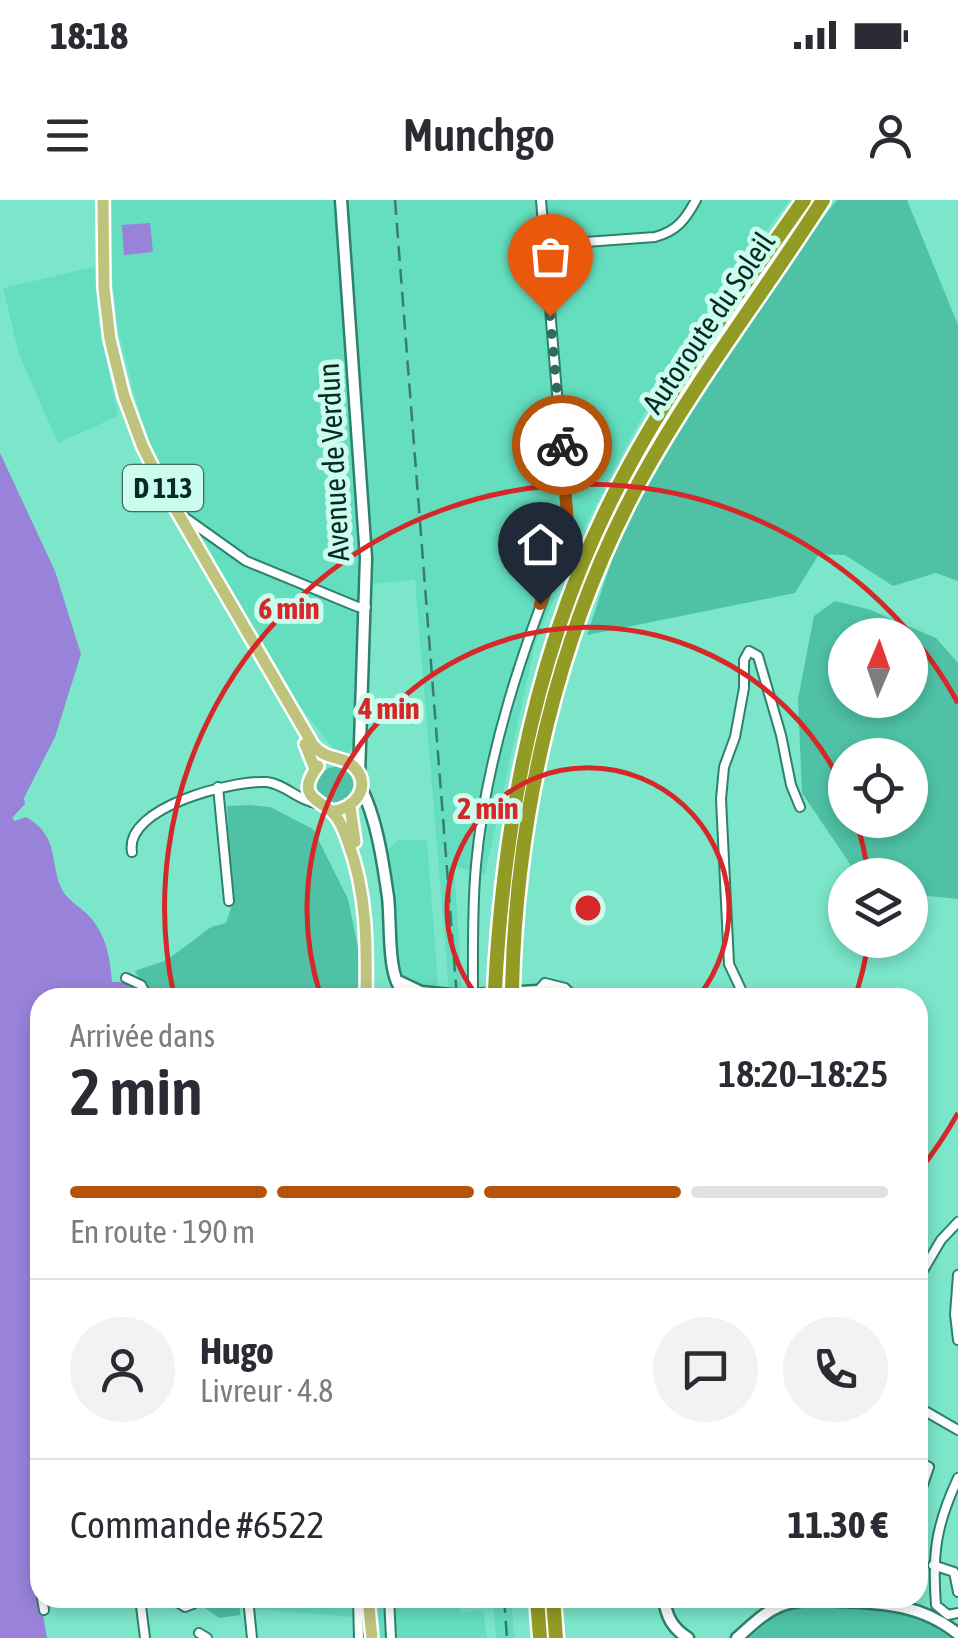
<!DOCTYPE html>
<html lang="fr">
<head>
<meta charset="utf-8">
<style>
	:root { --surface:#fff; --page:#f2f2f3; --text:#2b2b33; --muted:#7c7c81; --line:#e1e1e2; --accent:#b45309 }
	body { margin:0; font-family:"Asap Condensed",sans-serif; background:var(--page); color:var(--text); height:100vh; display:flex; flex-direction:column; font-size:38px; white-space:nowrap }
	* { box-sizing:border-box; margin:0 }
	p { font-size:32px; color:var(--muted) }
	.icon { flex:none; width:55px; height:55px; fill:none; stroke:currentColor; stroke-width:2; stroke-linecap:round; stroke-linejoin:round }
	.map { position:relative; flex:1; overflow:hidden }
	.details { position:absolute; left:30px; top:788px; width:898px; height:620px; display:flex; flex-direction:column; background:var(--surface); border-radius:30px; box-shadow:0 5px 15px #0003 }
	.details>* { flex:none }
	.needle { width:65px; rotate:2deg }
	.tools { position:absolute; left:828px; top:418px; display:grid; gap:20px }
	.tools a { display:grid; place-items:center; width:100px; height:100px; border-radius:50%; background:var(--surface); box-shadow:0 5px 15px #0003; font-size:50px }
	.pin { position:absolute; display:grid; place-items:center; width:85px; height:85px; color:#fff; margin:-102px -42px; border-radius:50% 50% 50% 0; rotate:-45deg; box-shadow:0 0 10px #0007 }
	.pin .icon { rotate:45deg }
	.courier { position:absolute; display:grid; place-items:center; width:100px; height:100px; margin:-50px; border:8px solid #b45309; border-radius:50%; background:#fff; color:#222; box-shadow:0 2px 12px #0007 }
	.head em { font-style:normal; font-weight:600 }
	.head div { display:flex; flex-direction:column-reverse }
	.head { display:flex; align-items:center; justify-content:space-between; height:170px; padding:0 40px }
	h1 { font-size:65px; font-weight:600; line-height:75px }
	.bar { display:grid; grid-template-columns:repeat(4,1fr); gap:15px 10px; align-content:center; height:120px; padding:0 40px }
	.bar i { height:12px; border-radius:8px; background:var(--line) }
	.bar .current { background:var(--accent) }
	.bar p { grid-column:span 4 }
	.line { display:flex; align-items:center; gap:25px; padding:0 40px; border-top:2px solid var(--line) }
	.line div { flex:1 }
	.round { display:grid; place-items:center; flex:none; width:105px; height:105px; border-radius:52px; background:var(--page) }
	.status { display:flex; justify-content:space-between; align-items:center; height:70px; padding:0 50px; background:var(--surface); direction:ltr }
	.status svg { height:28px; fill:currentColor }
	header { display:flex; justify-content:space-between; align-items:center; height:130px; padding:0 40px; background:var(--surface); font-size:45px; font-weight:600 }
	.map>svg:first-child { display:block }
</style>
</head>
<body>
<div class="status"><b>18:18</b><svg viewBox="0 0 49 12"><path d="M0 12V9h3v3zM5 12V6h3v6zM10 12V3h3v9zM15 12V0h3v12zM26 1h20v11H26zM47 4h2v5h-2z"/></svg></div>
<header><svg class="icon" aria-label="menu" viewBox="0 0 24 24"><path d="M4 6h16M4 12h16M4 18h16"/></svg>Munchgo<svg class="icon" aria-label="person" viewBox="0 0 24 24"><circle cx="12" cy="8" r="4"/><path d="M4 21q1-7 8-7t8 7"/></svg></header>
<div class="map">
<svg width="958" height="1438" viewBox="0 0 958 1438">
	<rect width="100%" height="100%" fill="#7be6ca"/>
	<path fill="#64debf" d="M 112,0 L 334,0 L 347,152 L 362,396 L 359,514 L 353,547 L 347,553 L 338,554 L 284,486 L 153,252 L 137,205 L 117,125 L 111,65 Z
		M 347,0 L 790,0 L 723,86 L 644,213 L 581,333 L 535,444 L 485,675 L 454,666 L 462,791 L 449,792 L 415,380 L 372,384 L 367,266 Z
		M 94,67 L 100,131 L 118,216 L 58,243 L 19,154 L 3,88 Z
		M 398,640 L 427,640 L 438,784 L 436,789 L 411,784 L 398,774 L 392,694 L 396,693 L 387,651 Z
		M 255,1398 L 355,1398 L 355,1417 L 253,1409 Z
		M 373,1398 L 461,1398 L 460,1413 L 483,1410 L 487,1438 L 376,1438 Z
		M 493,1398 L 511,1398 L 514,1438 L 496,1438 Z"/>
	<path fill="#4fc2a6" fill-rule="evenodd" d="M 837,0 L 907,0 L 958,125 L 958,381 L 936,373 L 893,386 L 845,355 L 819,354 L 795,393 L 587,435 C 599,401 608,366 623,334 C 673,221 761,98 837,0 Z
		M 835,401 L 868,409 L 936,438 L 958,463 L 958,699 L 910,694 L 910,675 L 852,675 L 850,664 L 802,593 L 798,499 L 814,416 ZM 845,435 L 910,435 L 910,500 L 845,500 ZM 845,555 L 910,555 L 910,620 L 845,620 Z
		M317 585a18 18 0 1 1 36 0a18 18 0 1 1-36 0Z
		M 250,605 L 270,607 L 313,629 L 348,699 L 358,747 L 360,781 L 356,797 L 150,797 L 135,771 L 167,760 L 211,727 L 226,723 L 232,705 L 227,606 Z
		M 205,1398 L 240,1398 L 240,1415 L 219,1418 L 205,1408 Z
		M 803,1407 L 885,1408 L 926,1421 L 950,1438 L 749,1438 L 778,1413 Z"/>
	<path fill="#9983da" d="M 150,23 L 153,52 L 124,55 L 122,25 Z
		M 0,253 L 55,371 L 81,454 L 55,537 L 24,598 L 25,604 L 12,618 L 15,621 L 26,617 C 62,637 48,667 64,693 C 70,701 81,708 88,715 C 106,734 110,756 112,782 L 128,782 L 138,797 L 40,798 L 40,1334 L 31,1343 L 47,1438 L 0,1438 Z"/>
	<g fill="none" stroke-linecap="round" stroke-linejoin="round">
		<defs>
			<path id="minor" d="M 544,45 L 655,37 C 677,31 685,20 696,0
				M 180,314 L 246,361 L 358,407 L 366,407
				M 218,587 L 229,701
				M 132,652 C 124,607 233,580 267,582 C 285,584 297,600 316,603
				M 126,778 L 141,785 L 148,798
				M 473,795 C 473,752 472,708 476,665 C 486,555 524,444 565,343 L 568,326 L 541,0
				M 540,798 L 538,791 L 545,783 L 565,788 L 575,798
				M 745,798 L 729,764 L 721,599 L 724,567 L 735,537 L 744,488 L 744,460 L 749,451 L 758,456 L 781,535 L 791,585 L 800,607
				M 958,1075 L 955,1114 L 958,1140
				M 918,1079 L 941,1040 L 958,1022
				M 918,1207 L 958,1230
				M 918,1261 L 929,1267 L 918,1299
				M 958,1278 C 936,1325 932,1354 936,1405 L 948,1415 L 958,1413
				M 40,1342 L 37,1359 L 40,1381
				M 933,1365 L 954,1372 L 958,1392
				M 42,1398 L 44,1410
				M 140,1398 L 145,1438
				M 171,1398 L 185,1407 L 193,1404 L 196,1398
				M 248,1398 L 252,1438
				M 358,1398 L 359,1438
				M 389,1398 L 391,1438
				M 199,1433 L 207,1438"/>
			<path id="secondary" d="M 341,0 L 366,358 L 359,575
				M 361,588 C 377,619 383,663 388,697 C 391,720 387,775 402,790
				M 400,782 L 421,792 L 472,797
				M 473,795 L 538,791 L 561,798
				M 664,1398 C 666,1416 672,1428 688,1438
				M 737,1438 C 751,1426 763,1413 780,1406 C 799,1398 822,1400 841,1401 C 885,1403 923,1405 958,1434"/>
			<path id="primary" d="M 103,0 L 104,88 L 110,139 L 124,196 L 142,245 L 161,284 L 313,545 C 328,562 341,554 354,567 C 373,586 354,610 332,611
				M 305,544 L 315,569
				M 318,566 C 294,597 320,599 334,614 C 341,621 345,633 348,642 C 367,692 367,745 366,798
				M 350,607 L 355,642
				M 368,1398 L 372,1438"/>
			<path id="motorway" d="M 512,789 C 516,615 557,432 641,279 C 695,181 763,94 823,0
				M 495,790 C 504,608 540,427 629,266 C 680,172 743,87 804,0
				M 537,1398 L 540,1438
				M 553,1398 L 556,1438"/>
		</defs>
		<use href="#minor" stroke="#2d816d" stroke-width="12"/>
		<use href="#secondary" stroke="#2d816d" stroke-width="15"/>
		<use href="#primary" stroke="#fff" stroke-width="16"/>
		<use href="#motorway" stroke="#fff" stroke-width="19"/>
		<use href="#minor" stroke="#fff" stroke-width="8"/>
		<use href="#secondary" stroke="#fff" stroke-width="10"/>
		<use href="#primary" stroke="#bec47c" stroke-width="11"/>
		<use href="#motorway" stroke="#929c25" stroke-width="14"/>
		<path stroke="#397c6c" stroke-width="2.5" stroke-dasharray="15 8" stroke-linecap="butt" d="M 395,0 L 457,798
			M 504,1398 L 507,1438"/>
		<defs>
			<path id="motorway-bridge" d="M 512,796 L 512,789
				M 495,797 L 495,790"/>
		</defs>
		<use href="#motorway-bridge" stroke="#fff" stroke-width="19" stroke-linecap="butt"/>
		<use href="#motorway-bridge" stroke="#929c25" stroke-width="14"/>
	</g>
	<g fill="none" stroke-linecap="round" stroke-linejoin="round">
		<path stroke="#306c5d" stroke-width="10" stroke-dasharray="0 18" d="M 550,116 L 562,245"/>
		<path stroke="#b45309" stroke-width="12" d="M 540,404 L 565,343 L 568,326 L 562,245"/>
	</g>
	<g fill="none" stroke="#d62828" stroke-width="5">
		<path d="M478 797A141 141 0 1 1 698 797"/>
		<path d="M868 742A282 282 0 0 1 855 797M321 797A282 282 0 0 1 845 591M856 621A282 282 0 0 1 868 674"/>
		<path d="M958 913A423 423 0 0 1 919 971M174 796A423 423 0 0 1 958 503"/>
	</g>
	<g text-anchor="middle" stroke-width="10" stroke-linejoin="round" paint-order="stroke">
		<rect fill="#cbfced" stroke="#426a60" stroke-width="2.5" x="123" y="265" width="80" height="46" rx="8"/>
		<g font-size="28" font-weight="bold" fill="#072b23">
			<text x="163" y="298">D 113</text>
		</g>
		<g font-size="30" fill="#072b23" stroke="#cbfced">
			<text transform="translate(709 123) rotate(-56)" y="10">Autoroute du Soleil</text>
			<text transform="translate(334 262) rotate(-93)" y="10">Avenue de Verdun</text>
		</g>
	</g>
	<circle cx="588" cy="708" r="15" fill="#d62828" stroke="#cbfced" stroke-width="5"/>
	<g font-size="30" text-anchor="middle" font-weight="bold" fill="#d62828" stroke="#cbfced" stroke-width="10" stroke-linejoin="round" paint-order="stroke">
		<text x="289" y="419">6 min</text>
		<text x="389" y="519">4 min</text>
		<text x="488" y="619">2 min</text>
	</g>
</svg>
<div class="tools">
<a><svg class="needle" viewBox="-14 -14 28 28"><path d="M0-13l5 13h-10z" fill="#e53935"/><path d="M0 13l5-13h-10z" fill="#7c7c81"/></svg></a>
<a><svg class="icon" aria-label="locate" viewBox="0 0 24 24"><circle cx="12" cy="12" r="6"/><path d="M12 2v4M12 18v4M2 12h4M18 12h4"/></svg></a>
<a><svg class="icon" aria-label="layers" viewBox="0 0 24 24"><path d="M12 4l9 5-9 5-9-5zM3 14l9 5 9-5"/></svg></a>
</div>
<div class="pin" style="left:550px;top:116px;background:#ea580c"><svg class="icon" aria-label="bag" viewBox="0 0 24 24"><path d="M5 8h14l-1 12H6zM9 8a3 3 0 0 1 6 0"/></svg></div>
<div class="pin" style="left:540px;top:404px;background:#1f2937"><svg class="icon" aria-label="home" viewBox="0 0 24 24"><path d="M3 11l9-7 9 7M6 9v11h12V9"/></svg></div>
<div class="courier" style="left:562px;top:245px"><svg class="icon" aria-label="bike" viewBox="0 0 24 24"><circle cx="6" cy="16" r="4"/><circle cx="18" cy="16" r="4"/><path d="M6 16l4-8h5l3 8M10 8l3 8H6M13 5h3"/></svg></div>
<section class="details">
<div class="head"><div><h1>2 min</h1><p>Arrivée dans</p></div><em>18:20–18:25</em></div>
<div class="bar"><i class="current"></i><i class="current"></i><i class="current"></i><i></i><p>En route · 190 m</p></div>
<div class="line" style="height:180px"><a class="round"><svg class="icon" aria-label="person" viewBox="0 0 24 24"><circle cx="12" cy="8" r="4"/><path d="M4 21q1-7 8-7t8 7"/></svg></a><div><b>Hugo</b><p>Livreur · 4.8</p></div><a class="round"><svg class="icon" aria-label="chat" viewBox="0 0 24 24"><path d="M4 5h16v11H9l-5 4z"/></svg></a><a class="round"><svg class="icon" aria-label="phone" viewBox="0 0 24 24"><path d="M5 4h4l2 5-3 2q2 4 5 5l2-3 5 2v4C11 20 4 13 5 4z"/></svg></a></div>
<div class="line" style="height:130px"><div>Commande #6522</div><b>11.30 €</b></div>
</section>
</div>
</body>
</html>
